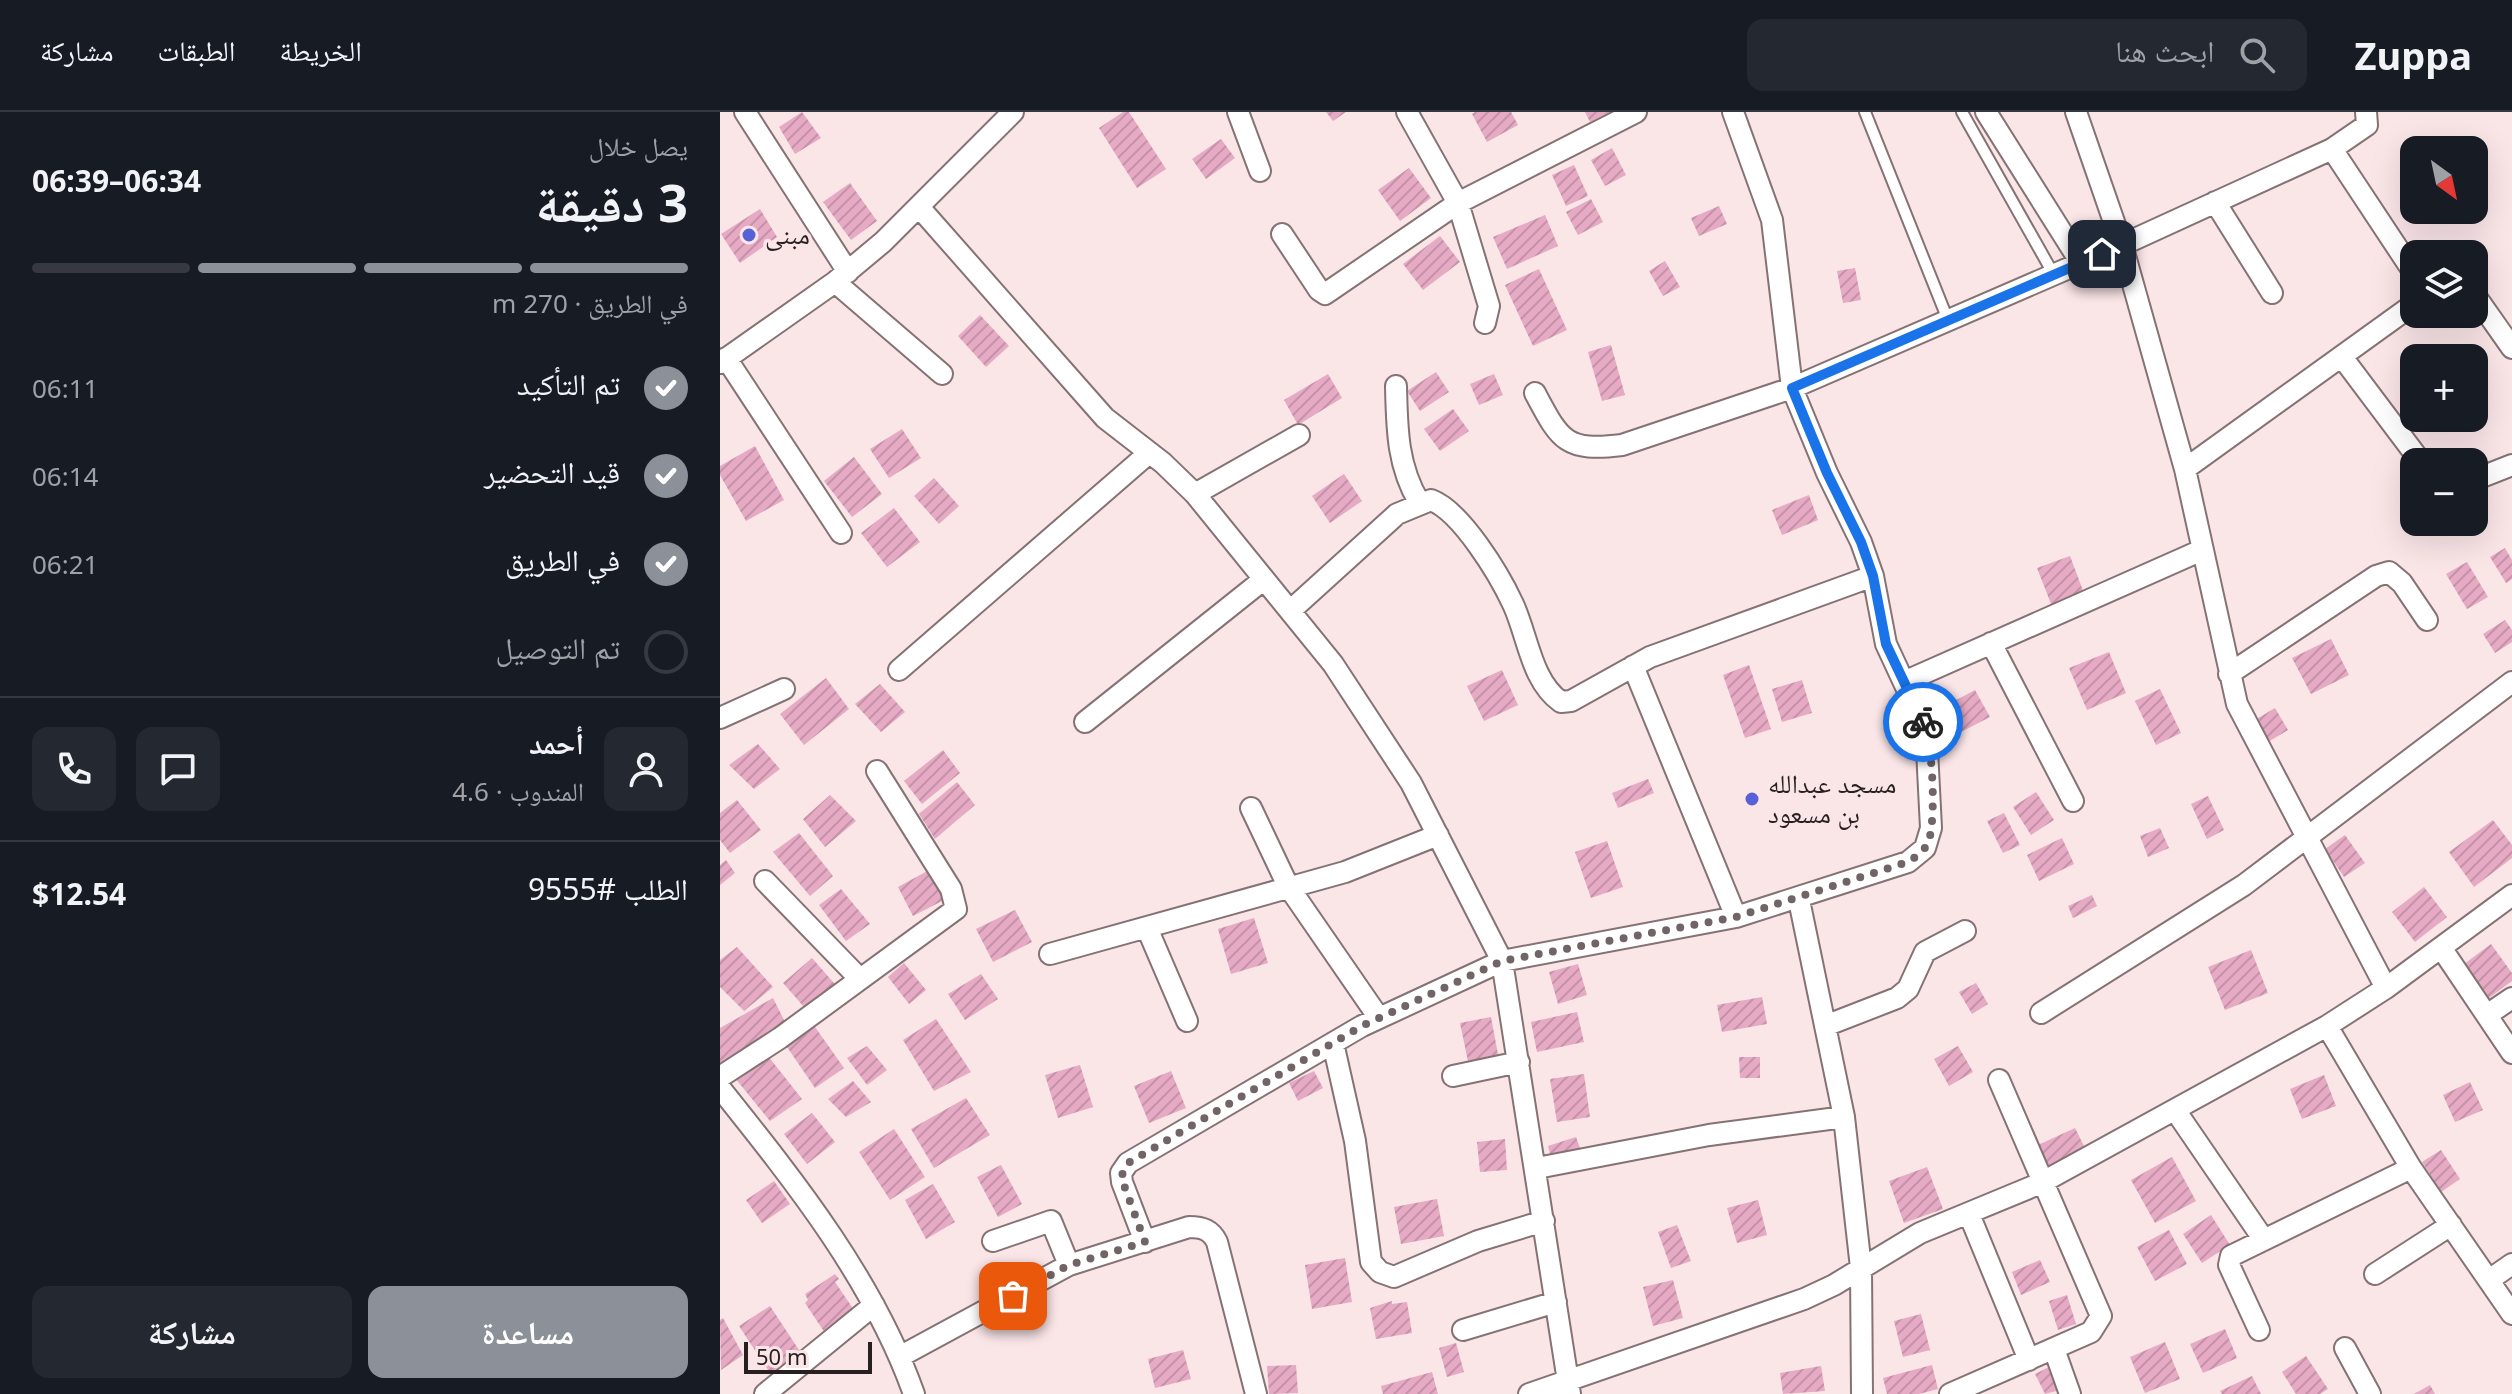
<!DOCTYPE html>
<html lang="ar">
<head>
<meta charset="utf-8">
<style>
	:root { --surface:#171b24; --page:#242831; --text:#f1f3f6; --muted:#9ea1a6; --line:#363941; --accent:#8c9099 }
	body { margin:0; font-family:"Noto Sans","Noto Naskh Arabic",sans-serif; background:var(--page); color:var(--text); direction:rtl; height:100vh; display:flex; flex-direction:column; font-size:30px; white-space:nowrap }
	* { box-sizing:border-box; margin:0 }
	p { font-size:26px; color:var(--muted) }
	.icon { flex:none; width:44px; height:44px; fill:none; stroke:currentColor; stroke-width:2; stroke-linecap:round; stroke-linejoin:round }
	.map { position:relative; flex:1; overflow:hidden; direction:ltr }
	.sheet { display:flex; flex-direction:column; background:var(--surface); width:720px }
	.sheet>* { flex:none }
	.needle { width:52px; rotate:147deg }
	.controls { position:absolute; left:1680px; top:24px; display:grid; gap:16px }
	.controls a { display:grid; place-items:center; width:88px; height:88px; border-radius:16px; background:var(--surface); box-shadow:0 8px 32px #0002; font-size:40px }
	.scale { position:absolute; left:24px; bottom:20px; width:128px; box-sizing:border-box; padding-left:8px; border:4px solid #271f20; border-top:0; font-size:22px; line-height:28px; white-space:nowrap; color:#271f20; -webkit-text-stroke:6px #fae5e7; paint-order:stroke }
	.pin { position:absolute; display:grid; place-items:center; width:68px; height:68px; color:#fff; margin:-34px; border-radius:16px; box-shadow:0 4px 12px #0006 }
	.courier { position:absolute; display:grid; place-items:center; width:80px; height:80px; margin:-40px; border:6px solid #1a73e8; border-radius:50%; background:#fff; color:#222; box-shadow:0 2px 10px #0007 }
	.summary em { font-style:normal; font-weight:700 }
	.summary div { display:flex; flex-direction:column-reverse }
	.summary { display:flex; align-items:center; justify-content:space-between; height:136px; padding:0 32px }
	h1 { font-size:52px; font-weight:700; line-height:60px }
	.bar { display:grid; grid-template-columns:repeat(4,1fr); gap:12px 8px; align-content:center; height:96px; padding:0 32px }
	.bar i { height:10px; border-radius:6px; background:var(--line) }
	.bar .selected { background:var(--accent) }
	.bar p { grid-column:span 4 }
	.line { display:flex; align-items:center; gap:20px; padding:0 32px; border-top:2px solid var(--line) }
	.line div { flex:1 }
	.round { display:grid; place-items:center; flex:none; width:84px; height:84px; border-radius:16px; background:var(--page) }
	ol { padding:0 32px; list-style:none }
	li { display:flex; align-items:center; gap:24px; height:88px }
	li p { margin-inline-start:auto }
	li .icon { padding:8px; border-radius:50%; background:var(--accent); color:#fff; stroke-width:4 }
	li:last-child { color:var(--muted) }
	li i { width:44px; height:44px; border:4px solid var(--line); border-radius:50% }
	.cta { display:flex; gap:16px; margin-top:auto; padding:16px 32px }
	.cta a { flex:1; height:92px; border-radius:16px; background:var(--accent); color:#fff; font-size:32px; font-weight:700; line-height:92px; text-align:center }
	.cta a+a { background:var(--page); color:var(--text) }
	header { display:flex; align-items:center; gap:48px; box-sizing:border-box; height:112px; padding:0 40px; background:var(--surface); border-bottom:2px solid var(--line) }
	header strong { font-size:38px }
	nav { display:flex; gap:44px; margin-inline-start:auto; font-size:28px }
	.search { width:560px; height:72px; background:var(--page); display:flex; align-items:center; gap:20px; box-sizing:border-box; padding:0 28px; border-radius:16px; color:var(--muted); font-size:30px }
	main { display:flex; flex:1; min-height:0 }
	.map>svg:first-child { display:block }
</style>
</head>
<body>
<header>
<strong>Zuppa</strong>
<div class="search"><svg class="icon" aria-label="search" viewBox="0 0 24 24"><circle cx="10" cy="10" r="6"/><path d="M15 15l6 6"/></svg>ابحث هنا</div>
<nav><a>الخريطة</a><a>الطبقات</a><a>مشاركة</a></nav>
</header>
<main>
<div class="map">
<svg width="1792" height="1282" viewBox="0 0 1792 1282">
	<defs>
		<pattern id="building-hatch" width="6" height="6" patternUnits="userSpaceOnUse" patternTransform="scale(2)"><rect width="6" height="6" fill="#e6aac4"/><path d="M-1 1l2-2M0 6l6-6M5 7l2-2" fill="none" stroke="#c592a8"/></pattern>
	</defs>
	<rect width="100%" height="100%" fill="#fae5e7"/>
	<path fill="url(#building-hatch)" d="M 82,0 L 101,26 L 75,42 L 59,15 Z
		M 403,0 L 409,0 L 446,57 L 417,76 L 379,16 Z
		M 606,0 L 626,0 L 613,9 Z
		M 755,0 L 791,0 L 798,13 L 767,30 L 752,2 Z
		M 865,0 L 889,0 L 870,10 Z
		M 501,27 L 515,46 L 486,67 L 472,47 Z
		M 892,36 L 906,63 L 885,74 L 871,48 Z
		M 854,53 L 868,84 L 846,94 L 832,63 Z
		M 689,56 L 711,86 L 680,109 L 658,78 Z
		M 130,71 L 157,109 L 131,128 L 103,90 Z
		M 871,87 L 883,110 L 858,123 L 846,100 Z
		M 999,94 L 1007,112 L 979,124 L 971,106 Z
		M 40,97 L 57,125 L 20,151 L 1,122 Z
		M 825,103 L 838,134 L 787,157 L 773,125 Z
		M 720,124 L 740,150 L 703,178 L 683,152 Z
		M 945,149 L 960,175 L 943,184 L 929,159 Z
		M 1135,156 L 1141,188 L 1123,191 L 1117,159 Z
		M 819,157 L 847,218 L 813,234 L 785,173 Z
		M 260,203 L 289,234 L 266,255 L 238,224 Z
		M 891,233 L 905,283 L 882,289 L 868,240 Z
		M 716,260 L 729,280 L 700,299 L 687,279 Z
		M 608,262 L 622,286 L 578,313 L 564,288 Z
		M 774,262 L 783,283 L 759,293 L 750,272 Z
		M 733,297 L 749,319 L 720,339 L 704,317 Z
		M 182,317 L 201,346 L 169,366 L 150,337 Z
		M 35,334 L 64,388 L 26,409 L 0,363 L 0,354 Z
		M 134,345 L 162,382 L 132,405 L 104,369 Z
		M 624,362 L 642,389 L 610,411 L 592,384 Z
		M 214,366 L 239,394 L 219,412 L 194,384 Z
		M 1089,383 L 1098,408 L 1062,423 L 1052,398 Z
		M 174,396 L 200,430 L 167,455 L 141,421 Z
		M 1785,436 L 1792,448 L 1792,467 L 1786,471 L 1770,445 Z
		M 1350,444 L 1365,484 L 1333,497 L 1317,456 Z
		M 1747,450 L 1768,485 L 1747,497 L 1726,462 Z
		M 1785,508 L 1792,518 L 1792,530 L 1775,541 L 1763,522 Z
		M 1611,527 L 1629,563 L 1591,582 L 1572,546 Z
		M 1389,540 L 1406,581 L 1367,598 L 1349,556 Z
		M 1029,553 L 1051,617 L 1025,626 L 1003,563 Z
		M 782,558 L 798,593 L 764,609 L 747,574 Z
		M 106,566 L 129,597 L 84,633 L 60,602 Z
		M 1082,568 L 1092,601 L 1062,610 L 1052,577 Z
		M 160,572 L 185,600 L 161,620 L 135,592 Z
		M 1440,577 L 1461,621 L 1436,633 L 1415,589 Z
		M 1255,578 L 1270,605 L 1239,621 L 1225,594 Z
		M 1555,596 L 1568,618 L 1548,630 L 1535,608 Z
		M 38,632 L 60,657 L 34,677 L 9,653 Z
		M 223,638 L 240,661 L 202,692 L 184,669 Z
		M 928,667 L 934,681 L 898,696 L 892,681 Z
		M 237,670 L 255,693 L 215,727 L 199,702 Z
		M 1316,680 L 1334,708 L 1311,723 L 1293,695 Z
		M 110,683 L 136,709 L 105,735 L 83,707 Z
		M 1488,684 L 1504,718 L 1487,727 L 1471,692 Z
		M 17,688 L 41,718 L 10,741 L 0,728 L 0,701 Z
		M 1284,701 L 1300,733 L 1283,741 L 1267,709 Z
		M 1773,708 L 1792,733 L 1792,746 L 1754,775 L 1729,740 Z
		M 1440,716 L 1449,736 L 1428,745 L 1420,724 Z
		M 79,721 L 113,764 L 90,784 L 53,740 Z
		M 1625,723 L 1645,751 L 1624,765 L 1605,737 Z
		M 1342,726 L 1354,752 L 1319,769 L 1307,743 Z
		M 887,729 L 903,775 L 871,786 L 855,740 Z
		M 6,748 L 15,761 L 0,773 L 0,753 Z
		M 211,757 L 228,786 L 193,804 L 178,775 Z
		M 1704,775 L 1727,805 L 1695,830 L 1672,800 Z
		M 121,777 L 150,812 L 126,829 L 99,793 Z
		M 1372,783 L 1377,794 L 1353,806 L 1348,794 Z
		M 295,798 L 312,830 L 273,850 L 256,817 Z
		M 534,806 L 548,851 L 511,862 L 498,817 Z
		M 1771,832 L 1792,861 L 1792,869 L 1765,889 L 1740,855 Z
		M 17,835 L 53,875 L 24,899 L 0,875 L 0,848 Z
		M 1531,838 L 1548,881 L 1505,898 L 1488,855 Z
		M 92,846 L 120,878 L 91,903 L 63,871 Z
		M 184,851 L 206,878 L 189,892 L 168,865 Z
		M 858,852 L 867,883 L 838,892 L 829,860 Z
		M 261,862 L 278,887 L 245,908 L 228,882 Z
		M 1256,871 L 1268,892 L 1252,902 L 1239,880 Z
		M 1042,885 L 1047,912 L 1002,920 L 997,893 Z
		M 53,886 L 66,912 L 0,953 L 0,916 Z
		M 857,900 L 864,930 L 817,940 L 811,910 Z
		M 771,905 L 779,948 L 749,954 L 740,911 Z
		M 216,907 L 251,960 L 214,979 L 183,928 Z
		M 95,915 L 124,956 L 95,976 L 67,935 Z
		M 147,934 L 167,958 L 147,973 L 127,946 Z
		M 1238,934 L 1253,960 L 1229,974 L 1214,947 Z
		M 48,944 L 82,987 L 50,1009 L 15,966 Z
		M 1019,945 L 1040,945 L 1040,966 L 1020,966 Z
		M 360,953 L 373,995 L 338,1006 L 325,963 Z
		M 451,959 L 466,996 L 429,1011 L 414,974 Z
		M 594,959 L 603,976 L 578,989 L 569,971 Z
		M 864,962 L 870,1005 L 837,1010 L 830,967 Z
		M 1604,963 L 1616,994 L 1582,1007 L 1570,977 Z
		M 133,969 L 151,990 L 126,1005 L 108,987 Z
		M 1750,970 L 1763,998 L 1735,1010 L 1723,983 Z
		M 246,986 L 270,1023 L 214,1056 L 191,1017 Z
		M 92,1001 L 115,1030 L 87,1052 L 64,1022 Z
		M 1355,1016 L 1366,1038 L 1328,1056 L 1318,1033 Z
		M 174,1017 L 205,1065 L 170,1088 L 139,1040 Z
		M 856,1025 L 861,1039 L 832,1049 L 828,1034 Z
		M 785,1027 L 787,1058 L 760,1060 L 757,1030 Z
		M 1721,1038 L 1740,1067 L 1721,1080 L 1702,1050 Z
		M 1452,1045 L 1476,1089 L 1435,1111 L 1411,1068 Z
		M 281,1053 L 302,1092 L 278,1105 L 257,1065 Z
		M 1207,1055 L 1223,1097 L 1184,1111 L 1169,1069 Z
		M 54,1069 L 70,1092 L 42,1111 L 26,1088 Z
		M 213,1072 L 235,1110 L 206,1127 L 185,1088 Z
		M 717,1087 L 724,1124 L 681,1132 L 674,1095 Z
		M 1038,1088 L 1047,1123 L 1017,1131 L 1007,1096 Z
		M 1491,1103 L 1510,1133 L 1482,1151 L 1463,1122 Z
		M 957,1113 L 971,1149 L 951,1156 L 938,1120 Z
		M 1449,1118 L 1467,1152 L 1435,1169 L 1417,1135 Z
		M 625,1146 L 632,1190 L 592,1197 L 585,1153 Z
		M 1320,1148 L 1330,1170 L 1301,1183 L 1292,1160 Z
		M 115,1162 L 119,1167 L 115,1170 L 136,1201 L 105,1221 L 85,1191 L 88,1188 L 85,1182 Z
		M 953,1168 L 963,1206 L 933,1214 L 923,1175 Z
		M 1347,1183 L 1356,1212 L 1338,1218 L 1329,1189 Z
		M 672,1189 L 672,1192 L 687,1190 L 692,1221 L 656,1227 L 650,1196 Z
		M 50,1194 L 81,1241 L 50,1261 L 19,1214 Z
		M 1201,1202 L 1210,1238 L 1183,1245 L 1174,1209 Z
		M 3,1206 L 23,1243 L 1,1258 L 0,1208 Z
		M 1505,1217 L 1517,1246 L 1483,1261 L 1470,1232 Z
		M 1445,1230 L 1460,1267 L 1425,1281 L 1410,1245 Z
		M 736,1231 L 744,1260 L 727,1265 L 719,1236 Z
		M 463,1238 L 471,1267 L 435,1276 L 428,1247 Z
		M 1586,1244 L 1608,1277 L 1600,1282 L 1576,1282 L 1562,1260 Z
		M 576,1253 L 578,1281 L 549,1282 L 547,1254 Z
		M 1212,1253 L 1218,1277 L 1199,1282 L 1167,1282 L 1163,1266 Z
		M 1101,1254 L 1105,1279 L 1063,1282 L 1060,1261 Z
		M 1329,1255 L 1340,1278 L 1325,1282 L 1315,1262 Z
		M 712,1260 L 718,1282 L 663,1282 L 661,1274 Z
		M 1532,1264 L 1541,1282 L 1502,1282 L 1500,1279 Z
		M 1710,1273 L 1715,1282 L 1694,1282 Z"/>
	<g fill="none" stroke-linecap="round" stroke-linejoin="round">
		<defs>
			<path id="lane" d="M 1145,0 L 1228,208
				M 1242,0 L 1334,163"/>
			<path id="street" d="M 25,0 L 128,160
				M 518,0 L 540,59
				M 687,0 L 738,91 L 769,194 L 765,211
				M 1266,0 L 1361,151
				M 1356,0 L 1402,133 L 1465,357 L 1517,592 L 1666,876
				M 1612,37 L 1694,161
				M 1495,90 L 1552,181
				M 199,95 L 385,306 L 443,351 L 475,382 L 613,552 L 691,671 L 782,849 L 850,1282
				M 562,122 L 599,178 L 605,182 L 738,91 L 916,0
				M 115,170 L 222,262
				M 1754,182 L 1792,236
				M 1622,245 L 1701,350
				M 6,246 L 121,421
				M 0,251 L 115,170 L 163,130 L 293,0
				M 676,274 C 677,316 677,353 699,390
				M 815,281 C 840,328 845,340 902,333 L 1072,276 L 1402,133 L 1612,37 L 1647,13 L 1646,0
				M 1465,357 L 1694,192
				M 1754,368 L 1792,353
				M 475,382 L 579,323
				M 570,499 L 677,402 L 711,388 C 741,399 779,462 793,492 C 808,524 811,569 841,590 L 851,589 L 930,545 L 1153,464
				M 1271,531 L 1353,689
				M 913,554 L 1016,805
				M 179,558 L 429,341
				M 1509,562 L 1656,464 L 1669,460 L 1682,471 L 1707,508
				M 1184,570 L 1482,438
				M 0,606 L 64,577
				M 365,610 L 543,468
				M 531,696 L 568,774 L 659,906
				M 45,769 L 140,867
				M 1079,788 L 1124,1005 L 1141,1156 L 1142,1282
				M 427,816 L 467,909
				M 1722,837 L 1792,941
				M 330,842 L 625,760 L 718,723
				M 1321,901 L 1524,773 L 1792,570
				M 1767,903 L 1792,886
				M 1105,914 L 1177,886 L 1188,877 L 1205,840 L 1245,819
				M 1607,914 L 1691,1056 L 1792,1202
				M 613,931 L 635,1029 L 651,1150 L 660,1160 L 674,1165 L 758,1129 L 824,1109
				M 733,964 L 799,950
				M 0,965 L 60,926 L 236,797 L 231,777 L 157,659
				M 0,976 C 75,1070 153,1167 194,1282
				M 1455,998 L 1544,1128
				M 817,1056 L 989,1023 L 1124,1005
				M 1249,1102 L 1309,1248
				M 273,1129 L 331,1109 L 349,1153
				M 425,1130 L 402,1070 L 401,1061 L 408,1051 L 642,914 L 782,849 L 1016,805 L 1188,750 L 1205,736 L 1211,716 L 1206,618 L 1166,532 L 1153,464 L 1141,430 L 1107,361 L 1072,276 L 1052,108 L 1013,0
				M 1655,1162 L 1731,1113
				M 1769,1168 L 1792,1152
				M 743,1218 L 836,1190
				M 1539,1218 L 1509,1153 L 1511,1144 L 1691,1056
				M 1625,1236 L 1650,1282
				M 1334,1237 L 1350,1282
				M 181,1244 L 349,1153 L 469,1115 C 483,1115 491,1118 497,1130 L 536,1282
				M 45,1282 L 154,1193
				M 809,1282 L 1084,1187 L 1114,1173 L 1200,1121 L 1321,1071 L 1607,914 L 1666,876 L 1792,783
				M 1230,1282 L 1371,1220 L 1381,1204 L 1279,968"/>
		</defs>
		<use href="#lane" stroke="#857274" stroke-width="14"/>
		<use href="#street" stroke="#857274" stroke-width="24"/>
		<use href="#lane" stroke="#fff" stroke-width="10"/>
		<use href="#street" stroke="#fff" stroke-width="20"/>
	</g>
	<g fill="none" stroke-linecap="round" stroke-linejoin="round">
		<path stroke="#716466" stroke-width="8" stroke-dasharray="0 14.4" d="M 293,1184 L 349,1153 L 425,1130 L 401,1065 L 408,1051 L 642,914 L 782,849 L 1016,805 L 1188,750 C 1197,744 1206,738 1209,728 C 1216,704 1213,632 1203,610"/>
		<path stroke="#1a73e8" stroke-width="10" d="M 1203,610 L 1166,532 L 1153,464 L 1141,430 L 1107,361 L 1072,276 L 1382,142"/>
	</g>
	<g fill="#5760d7" stroke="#fae5e7" stroke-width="3">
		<circle cx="29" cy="123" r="8"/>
		<circle cx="1032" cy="687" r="8"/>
	</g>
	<g text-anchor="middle" stroke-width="7" stroke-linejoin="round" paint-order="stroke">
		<g font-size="26" fill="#271f20" stroke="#fae5e7" text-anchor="start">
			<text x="45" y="132">مبنى</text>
			<text x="1048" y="681">مسجد عبدالله<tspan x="1048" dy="30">بن مسعود</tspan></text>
		</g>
	</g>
</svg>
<div class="controls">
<a><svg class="needle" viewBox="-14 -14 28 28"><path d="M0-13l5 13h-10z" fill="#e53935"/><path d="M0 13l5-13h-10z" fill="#9ea1a6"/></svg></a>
<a><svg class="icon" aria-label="layers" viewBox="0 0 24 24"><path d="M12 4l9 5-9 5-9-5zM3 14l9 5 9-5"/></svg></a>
<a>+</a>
<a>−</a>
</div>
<div class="scale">50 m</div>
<div class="pin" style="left:293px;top:1184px;background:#ea580c"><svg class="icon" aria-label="bag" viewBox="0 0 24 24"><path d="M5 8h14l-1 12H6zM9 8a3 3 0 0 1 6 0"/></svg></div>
<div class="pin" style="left:1382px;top:142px;background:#1f2937"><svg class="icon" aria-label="home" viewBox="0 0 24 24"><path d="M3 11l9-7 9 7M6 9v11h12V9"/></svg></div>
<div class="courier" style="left:1203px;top:610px"><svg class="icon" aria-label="bike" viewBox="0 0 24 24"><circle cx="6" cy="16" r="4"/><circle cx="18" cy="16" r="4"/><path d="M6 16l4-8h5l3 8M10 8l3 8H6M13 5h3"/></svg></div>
</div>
<section class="sheet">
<div class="summary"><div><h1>3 دقيقة</h1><p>يصل خلال</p></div><em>06:34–06:39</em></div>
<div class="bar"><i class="selected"></i><i class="selected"></i><i class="selected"></i><i></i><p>في الطريق · 270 m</p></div>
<ol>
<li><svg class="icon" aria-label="check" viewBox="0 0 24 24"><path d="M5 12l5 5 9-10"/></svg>تم التأكيد<p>06:11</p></li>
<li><svg class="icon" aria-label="check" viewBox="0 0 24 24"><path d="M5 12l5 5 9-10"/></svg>قيد التحضير<p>06:14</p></li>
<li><svg class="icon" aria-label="check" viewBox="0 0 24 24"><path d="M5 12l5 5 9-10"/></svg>في الطريق<p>06:21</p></li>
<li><i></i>تم التوصيل</li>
</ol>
<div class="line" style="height:144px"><a class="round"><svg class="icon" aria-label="person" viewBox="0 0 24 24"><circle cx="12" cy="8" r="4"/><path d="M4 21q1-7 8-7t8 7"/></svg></a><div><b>أحمد</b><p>المندوب · 4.6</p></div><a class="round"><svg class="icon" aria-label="chat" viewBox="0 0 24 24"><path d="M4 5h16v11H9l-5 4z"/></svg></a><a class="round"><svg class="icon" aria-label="phone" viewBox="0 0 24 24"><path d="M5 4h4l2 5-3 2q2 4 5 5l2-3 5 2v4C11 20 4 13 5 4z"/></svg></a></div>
<div class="line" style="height:104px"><div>الطلب #9555</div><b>$12.54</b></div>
<div class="cta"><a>مساعدة</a><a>مشاركة</a></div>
</section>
</main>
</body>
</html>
